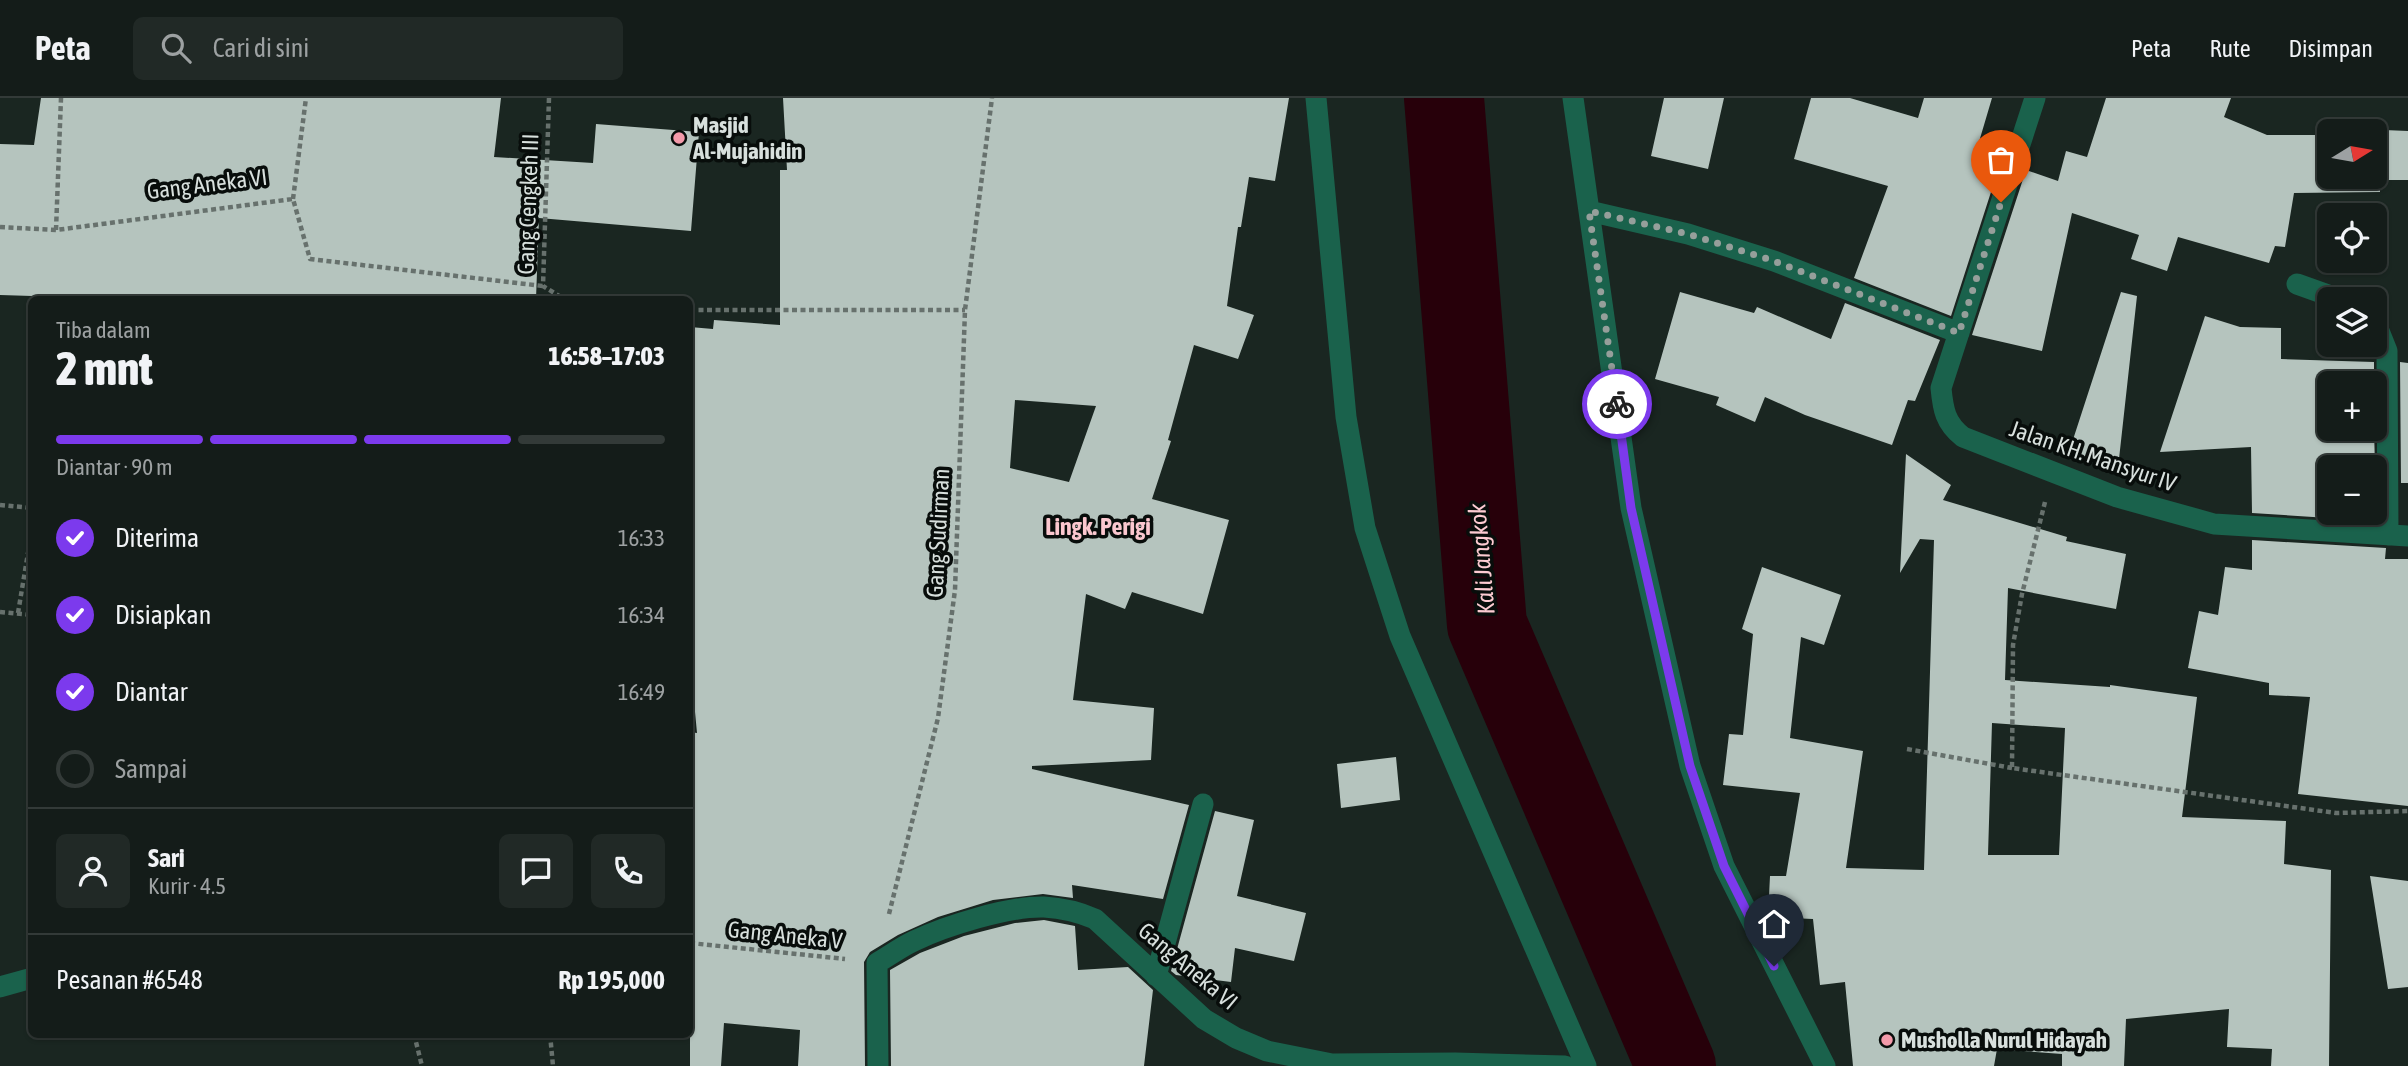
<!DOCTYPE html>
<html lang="id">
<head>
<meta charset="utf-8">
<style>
	:root { --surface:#141c19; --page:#212926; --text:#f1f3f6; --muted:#9da1a2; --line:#333a38; --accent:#7c3aed }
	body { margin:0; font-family:"Asap Condensed",sans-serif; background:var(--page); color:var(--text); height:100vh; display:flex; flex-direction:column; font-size:26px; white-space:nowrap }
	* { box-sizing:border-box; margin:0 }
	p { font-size:23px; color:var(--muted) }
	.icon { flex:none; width:38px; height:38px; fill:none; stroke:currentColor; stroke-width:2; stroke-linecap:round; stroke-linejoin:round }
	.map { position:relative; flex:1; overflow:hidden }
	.drawer { position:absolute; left:28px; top:198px; width:665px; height:742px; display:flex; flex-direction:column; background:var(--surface); border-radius:10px; box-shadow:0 2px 5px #0004,0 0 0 2px var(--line) }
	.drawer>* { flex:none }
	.needle { width:46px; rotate:79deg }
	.controls { position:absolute; left:2317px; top:21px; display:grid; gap:14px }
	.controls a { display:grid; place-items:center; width:70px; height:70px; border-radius:10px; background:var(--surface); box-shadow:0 2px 5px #0004,0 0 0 2px var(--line); font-size:35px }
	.pin { position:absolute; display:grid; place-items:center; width:60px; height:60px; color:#fff; margin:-72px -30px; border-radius:50% 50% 50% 0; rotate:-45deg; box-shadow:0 0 7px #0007 }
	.pin .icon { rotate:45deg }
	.courier { position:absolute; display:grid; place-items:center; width:70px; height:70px; margin:-35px; border:5px solid #7c3aed; border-radius:50%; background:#fff; color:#222; box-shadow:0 2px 9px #0007 }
	.head em { font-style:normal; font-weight:800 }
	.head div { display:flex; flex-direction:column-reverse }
	.head { display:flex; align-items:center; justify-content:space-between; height:119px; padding:0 28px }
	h1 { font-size:46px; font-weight:800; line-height:52px }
	.bar { display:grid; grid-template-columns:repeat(4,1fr); gap:10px 7px; align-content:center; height:84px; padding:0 28px }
	.bar i { height:9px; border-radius:5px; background:var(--line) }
	.bar .on { background:var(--accent) }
	.bar p { grid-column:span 4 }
	.line { display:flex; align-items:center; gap:18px; padding:0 28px; border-top:2px solid var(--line) }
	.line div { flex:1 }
	.round { display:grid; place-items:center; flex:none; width:74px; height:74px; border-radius:10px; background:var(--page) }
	ol { padding:0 28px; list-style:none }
	li { display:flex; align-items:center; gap:21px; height:77px }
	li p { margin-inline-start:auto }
	li .icon { padding:7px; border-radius:50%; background:var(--accent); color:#fff; stroke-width:4 }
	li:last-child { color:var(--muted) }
	li i { width:38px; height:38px; border:4px solid var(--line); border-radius:50% }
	header { display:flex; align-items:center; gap:42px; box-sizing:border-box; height:98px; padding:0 35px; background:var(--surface); border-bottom:2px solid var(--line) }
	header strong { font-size:33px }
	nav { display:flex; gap:38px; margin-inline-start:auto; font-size:24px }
	.search { width:490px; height:63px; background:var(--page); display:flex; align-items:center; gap:18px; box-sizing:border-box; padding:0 24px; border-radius:10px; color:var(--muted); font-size:26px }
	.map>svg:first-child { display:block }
</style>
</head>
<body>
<header>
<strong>Peta</strong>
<div class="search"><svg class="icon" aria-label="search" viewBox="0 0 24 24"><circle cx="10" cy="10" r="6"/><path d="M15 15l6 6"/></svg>Cari di sini</div>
<nav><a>Peta</a><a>Rute</a><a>Disimpan</a></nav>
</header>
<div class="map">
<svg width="2408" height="968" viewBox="0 0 2408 968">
	<rect width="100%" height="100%" fill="#1a2621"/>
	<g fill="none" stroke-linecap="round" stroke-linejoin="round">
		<path stroke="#27000a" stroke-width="80" d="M 1444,0 L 1487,527 L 1676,968"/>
	</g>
	<path fill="#b5c4be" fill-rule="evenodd" d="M 41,0 L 501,0 L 494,59 L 593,65 L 596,26 L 699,34 L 691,133 L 539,120 L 536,201 L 129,201 L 0,197 L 0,46 L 34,47 Z
		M 783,0 L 1289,0 L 1275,83 L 1249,79 L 1241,129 L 1238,129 L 1227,208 L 1254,217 L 1238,261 L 1194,247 L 1168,342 L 1171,343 L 1152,401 L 1229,422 L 1203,516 L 1132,494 L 1125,511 L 1086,496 L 1073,602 L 1154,610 L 1151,662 L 1032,668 L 1032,671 L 1189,707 L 1163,801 L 1072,787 L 1073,800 L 1043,796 L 993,802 L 938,819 L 898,837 L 870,854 L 864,864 L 865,968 L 798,968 L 800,932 L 724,925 L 721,968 L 690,968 L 690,634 L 697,635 L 690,561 L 692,561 L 690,528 L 690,229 L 713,231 L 714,222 L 780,227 L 780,72 L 787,72 ZM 1015,302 L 1096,308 L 1069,384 L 1010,370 Z
		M 1664,0 L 1724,0 L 1708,71 L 1651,58 Z
		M 1811,0 L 1850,0 L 1918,20 L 1924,0 L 1992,0 L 1976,54 L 2001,63 L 1951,218 L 1854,180 L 1888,88 L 1794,61 Z
		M 2106,0 L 2231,0 L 2224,19 L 2267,37 L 2329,37 L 2329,79 L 2375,79 L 2375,33 L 2360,33 L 2360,31 L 2408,33 L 2408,82 L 2380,82 L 2380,94 L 2294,95 L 2285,149 L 2275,148 L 2269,165 L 2178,139 L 2167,173 L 2131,161 L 2139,137 L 2072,115 L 2042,253 L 1972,237 L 2026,72 L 2058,83 L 2066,53 L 2087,59 Z
		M 1680,194 L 1754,215 L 1757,209 L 1831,241 L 1845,205 L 1940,242 L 1915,303 L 1908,302 L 1892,347 L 1805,317 L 1765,299 L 1755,324 L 1716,307 L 1719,299 L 1655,281 Z
		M 2121,194 L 2137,198 L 2119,361 L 2068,357 Z
		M 2205,218 L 2240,229 L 2281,230 L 2281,261 L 2374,264 L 2374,285 L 2329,285 L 2329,331 L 2374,331 L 2375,369 L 2329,369 L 2329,415 L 2375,415 L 2375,423 L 2252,415 L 2251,349 L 2160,354 Z
		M 2400,264 L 2408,265 L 2408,385 L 2401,385 Z
		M 1906,356 L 1951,387 L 1943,402 L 2067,439 L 2066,443 L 2126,456 L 2116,511 L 2008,490 L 2005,582 L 2110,589 L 2110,587 L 2197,599 L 2182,719 L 2286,723 L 2284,766 L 2331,772 L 2329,968 L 2271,968 L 2272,951 L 2227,949 L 2229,911 L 2126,921 L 2124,968 L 2062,968 L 2062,956 L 1997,951 L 1994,968 L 1853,968 L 1845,884 L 1820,887 L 1813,821 L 1768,819 L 1770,778 L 1786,778 L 1800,695 L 1723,687 L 1729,636 L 1743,637 L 1753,536 L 1742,531 L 1762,469 L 1841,497 L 1824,547 L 1801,539 L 1790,640 L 1863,653 L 1846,770 L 1924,772 L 1934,442 L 1920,441 L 1900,475 ZM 1992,625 L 2065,630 L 2059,757 L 1988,757 Z
		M 2252,442 L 2386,450 L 2385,461 L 2408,461 L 2408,708 L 2298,696 L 2310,599 L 2269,597 L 2269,585 L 2188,570 L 2199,513 L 2218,517 L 2225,469 L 2252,472 Z
		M 1396,659 L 1400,702 L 1341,710 L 1337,666 Z
		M 1215,713 L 1254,722 L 1237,798 L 1306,815 L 1294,863 L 1235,850 L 1231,884 L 1176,877 L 1171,873 Z
		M 2370,778 L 2408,783 L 2408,889 L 2388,891 Z
		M 1044,822 L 1075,828 L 1078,872 L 1128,869 L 1153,892 L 1144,968 L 891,968 L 890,872 L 920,855 L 964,838 L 1015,825 Z"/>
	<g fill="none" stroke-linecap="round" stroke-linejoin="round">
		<path stroke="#67716d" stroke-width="4.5" stroke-dasharray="5 3.5" stroke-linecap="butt" d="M 549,0 L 543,188 L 564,201
			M 293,101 L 306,0
			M 0,129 L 56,132 L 293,101 L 310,161 L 543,188
			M 56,132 L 61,0
			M 690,212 L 965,212
			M 2045,404 L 2022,496 L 2013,547 L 2012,670 L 2336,715 L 2408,713
			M 0,407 L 32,410
			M 0,514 L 32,517
			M 18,515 L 32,431
			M 1907,651 L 2012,670
			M 889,816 L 938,620 L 955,492 L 965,212 L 992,0
			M 690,845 L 845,861
			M 414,936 L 422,968
			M 550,936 L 553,968"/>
		<path stroke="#1a624c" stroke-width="21" d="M 1316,0 L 1346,319 L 1365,430 L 1400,538 L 1586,968
			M 1573,0 L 1631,410 L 1690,668 L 1724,768 L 1825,968
			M 2035,0 L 1941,290 C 1943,311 1945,325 1963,339 L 2117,399 L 2214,426 L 2408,438
			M 1589,113 L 1688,136 L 1774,163 L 1959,235
			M 2297,186 L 2339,201
			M 2375,223 L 2387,253 L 2388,437
			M 1156,878 L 1203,706
			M 0,889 L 32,880
			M 878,968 L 877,865 C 889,858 901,849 914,843 C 945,828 1009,808 1044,809 C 1062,810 1079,814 1095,821 L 1204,921 L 1236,940 L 1267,953 L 1332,966 L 1455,965 L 1565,968"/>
	</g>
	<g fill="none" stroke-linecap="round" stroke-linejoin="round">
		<path stroke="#969f9b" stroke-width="7" stroke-dasharray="0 12.6" d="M 1617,306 L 1589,113 L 1688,136 L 1774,163 L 1959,235 L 2001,104"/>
		<path stroke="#7c3aed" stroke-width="9" d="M 1617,306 L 1631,410 L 1690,668 L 1724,768 L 1774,868"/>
	</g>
	<g fill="#f39aaa" stroke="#080d0b" stroke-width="2.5">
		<circle cx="679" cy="40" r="7"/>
		<circle cx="1887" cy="942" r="7"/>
	</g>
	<g text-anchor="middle" stroke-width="7" stroke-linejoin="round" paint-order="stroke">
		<g font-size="23" font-weight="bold" fill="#d8e0dd" stroke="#080d0b" text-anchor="start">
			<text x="693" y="35">Masjid<tspan x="693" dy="26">Al-Mujahidin</tspan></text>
			<text x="1901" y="950">Musholla Nurul Hidayah</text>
		</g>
		<g font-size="23" fill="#d8e0dd" stroke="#080d0b">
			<text transform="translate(207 86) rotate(-7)" y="8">Gang Aneka VI</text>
			<text transform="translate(528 106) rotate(-88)" y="8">Gang Cengkeh III</text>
			<text transform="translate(2093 358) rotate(19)" y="8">Jalan KH. Mansyur IV</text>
			<text transform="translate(938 435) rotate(-87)" y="8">Gang Sudirman</text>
			<text transform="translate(785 837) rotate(6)" y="8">Gang Aneka V</text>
			<text transform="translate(1188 868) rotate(40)" y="8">Gang Aneka VI</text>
		</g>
		<g font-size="24" font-weight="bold" fill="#fbc7cf" stroke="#080d0b">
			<text x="1098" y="437">Lingk. Perigi</text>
		</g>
		<g font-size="24" font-style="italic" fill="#fdcbd2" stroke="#080d0b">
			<text transform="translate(1482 461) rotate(-95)" y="8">Kali Jangkok</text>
		</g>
	</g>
</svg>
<div class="controls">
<a><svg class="needle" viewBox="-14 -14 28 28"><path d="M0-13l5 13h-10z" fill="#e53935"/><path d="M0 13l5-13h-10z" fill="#9da1a2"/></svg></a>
<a><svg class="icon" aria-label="locate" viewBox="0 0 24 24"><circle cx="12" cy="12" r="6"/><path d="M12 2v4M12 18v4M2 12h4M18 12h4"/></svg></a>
<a><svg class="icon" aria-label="layers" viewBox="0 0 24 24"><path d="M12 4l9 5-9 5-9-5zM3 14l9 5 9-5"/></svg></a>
<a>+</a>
<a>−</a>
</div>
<div class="pin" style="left:2001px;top:104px;background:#ea580c"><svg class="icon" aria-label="bag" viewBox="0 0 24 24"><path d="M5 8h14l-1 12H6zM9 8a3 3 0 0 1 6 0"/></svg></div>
<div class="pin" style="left:1774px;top:868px;background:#1f2937"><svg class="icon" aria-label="home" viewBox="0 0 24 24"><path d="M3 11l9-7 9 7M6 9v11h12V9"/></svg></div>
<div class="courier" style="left:1617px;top:306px"><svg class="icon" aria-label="bike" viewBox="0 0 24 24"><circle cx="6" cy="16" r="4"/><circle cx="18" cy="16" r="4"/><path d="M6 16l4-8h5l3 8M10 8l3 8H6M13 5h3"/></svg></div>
<section class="drawer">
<div class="head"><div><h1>2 mnt</h1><p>Tiba dalam</p></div><em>16:58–17:03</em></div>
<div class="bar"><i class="on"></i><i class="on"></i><i class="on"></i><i></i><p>Diantar · 90 m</p></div>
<ol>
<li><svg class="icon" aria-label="check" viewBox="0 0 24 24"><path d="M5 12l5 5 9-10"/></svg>Diterima<p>16:33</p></li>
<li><svg class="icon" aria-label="check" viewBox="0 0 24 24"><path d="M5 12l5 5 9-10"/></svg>Disiapkan<p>16:34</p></li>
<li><svg class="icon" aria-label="check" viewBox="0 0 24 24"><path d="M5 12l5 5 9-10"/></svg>Diantar<p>16:49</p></li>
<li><i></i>Sampai</li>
</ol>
<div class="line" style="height:126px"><a class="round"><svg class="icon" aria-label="person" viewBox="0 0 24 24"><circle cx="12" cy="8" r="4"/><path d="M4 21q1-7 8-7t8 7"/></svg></a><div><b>Sari</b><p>Kurir · 4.5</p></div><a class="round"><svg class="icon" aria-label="chat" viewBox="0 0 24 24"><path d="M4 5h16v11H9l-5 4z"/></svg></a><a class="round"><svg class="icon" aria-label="phone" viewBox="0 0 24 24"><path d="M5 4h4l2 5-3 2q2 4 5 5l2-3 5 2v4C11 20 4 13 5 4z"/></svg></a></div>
<div class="line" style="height:91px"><div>Pesanan #6548</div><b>Rp 195,000</b></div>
</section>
</div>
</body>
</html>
